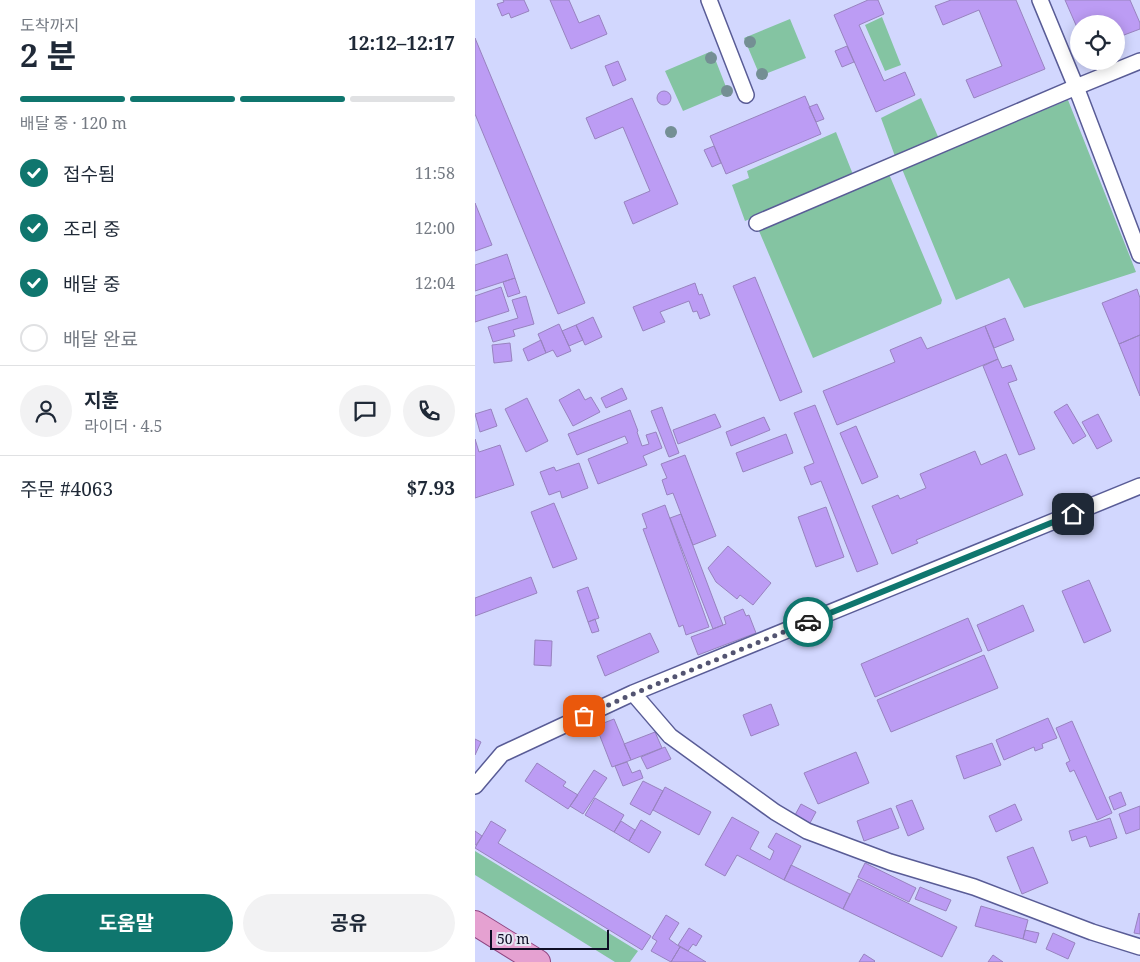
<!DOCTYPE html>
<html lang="ko">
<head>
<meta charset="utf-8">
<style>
	:root { --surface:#fff; --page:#f2f2f3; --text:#1f2937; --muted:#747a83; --line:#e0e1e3; --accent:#0f766e }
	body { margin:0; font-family:"Noto Serif","Noto Sans KR",serif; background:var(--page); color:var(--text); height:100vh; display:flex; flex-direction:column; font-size:19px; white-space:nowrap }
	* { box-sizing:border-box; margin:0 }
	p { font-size:16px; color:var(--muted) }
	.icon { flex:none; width:28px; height:28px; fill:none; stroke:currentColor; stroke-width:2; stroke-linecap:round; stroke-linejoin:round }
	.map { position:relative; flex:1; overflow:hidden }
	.side { display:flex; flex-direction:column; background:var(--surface); width:475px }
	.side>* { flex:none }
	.buttons { position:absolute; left:595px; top:15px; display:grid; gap:10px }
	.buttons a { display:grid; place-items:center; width:55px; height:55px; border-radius:50%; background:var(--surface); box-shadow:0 2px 12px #0003; font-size:25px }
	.scale { position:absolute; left:15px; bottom:12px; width:119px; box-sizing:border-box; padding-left:5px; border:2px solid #0e0e25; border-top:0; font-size:14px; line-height:18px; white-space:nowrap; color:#0e0e25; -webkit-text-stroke:4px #e4e6f4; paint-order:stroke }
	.pin { position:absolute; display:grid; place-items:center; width:42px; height:42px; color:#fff; margin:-21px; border-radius:10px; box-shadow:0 2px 8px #0006 }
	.courier { position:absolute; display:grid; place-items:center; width:50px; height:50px; margin:-25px; border:4px solid #0f766e; border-radius:50%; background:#fff; color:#222; box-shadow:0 1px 6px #0007 }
	.overview em { font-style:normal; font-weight:700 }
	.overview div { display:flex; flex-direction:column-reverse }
	.overview { display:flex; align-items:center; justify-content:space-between; height:85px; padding:0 20px }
	h1 { font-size:32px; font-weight:700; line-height:38px }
	.bar { display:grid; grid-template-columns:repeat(4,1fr); gap:8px 5px; align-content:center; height:60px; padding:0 20px }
	.bar i { height:6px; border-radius:4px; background:var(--line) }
	.bar .active { background:var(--accent) }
	.bar p { grid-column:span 4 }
	.line { display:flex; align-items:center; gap:12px; padding:0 20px; border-top:1px solid var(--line) }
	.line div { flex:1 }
	.round { display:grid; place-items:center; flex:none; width:52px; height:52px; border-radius:26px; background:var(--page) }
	ol { padding:0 20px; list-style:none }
	li { display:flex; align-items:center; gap:15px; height:55px }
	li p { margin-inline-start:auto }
	li .icon { padding:5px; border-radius:50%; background:var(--accent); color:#fff; stroke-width:4 }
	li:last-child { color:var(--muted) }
	li i { width:28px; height:28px; border:2px solid var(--line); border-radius:50% }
	.action { display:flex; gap:10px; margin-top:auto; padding:10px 20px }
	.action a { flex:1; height:58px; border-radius:30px; background:var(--accent); color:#fff; font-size:20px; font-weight:700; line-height:58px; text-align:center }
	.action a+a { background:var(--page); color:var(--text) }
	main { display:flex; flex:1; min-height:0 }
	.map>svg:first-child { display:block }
</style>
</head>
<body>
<main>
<section class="side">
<div class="overview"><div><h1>2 분</h1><p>도착까지</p></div><em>12:12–12:17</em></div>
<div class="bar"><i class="active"></i><i class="active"></i><i class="active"></i><i></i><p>배달 중 · 120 m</p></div>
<ol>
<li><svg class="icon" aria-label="check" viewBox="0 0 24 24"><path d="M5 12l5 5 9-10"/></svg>접수됨<p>11:58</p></li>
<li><svg class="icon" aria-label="check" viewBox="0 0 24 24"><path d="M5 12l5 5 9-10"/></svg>조리 중<p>12:00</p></li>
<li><svg class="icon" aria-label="check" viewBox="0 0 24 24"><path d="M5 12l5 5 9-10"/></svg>배달 중<p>12:04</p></li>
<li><i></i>배달 완료</li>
</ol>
<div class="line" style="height:90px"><a class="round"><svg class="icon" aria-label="person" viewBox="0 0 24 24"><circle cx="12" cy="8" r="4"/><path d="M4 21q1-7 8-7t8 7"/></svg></a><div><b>지훈</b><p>라이더 · 4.5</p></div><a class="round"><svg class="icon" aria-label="chat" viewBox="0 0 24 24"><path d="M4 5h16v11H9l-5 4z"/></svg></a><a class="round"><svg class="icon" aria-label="phone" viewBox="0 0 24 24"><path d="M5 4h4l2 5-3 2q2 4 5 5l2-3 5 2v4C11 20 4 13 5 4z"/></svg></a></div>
<div class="line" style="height:65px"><div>주문 #4063</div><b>$7.93</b></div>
<div class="action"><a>도움말</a><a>공유</a></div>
</section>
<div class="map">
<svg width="665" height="962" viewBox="0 0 665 962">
	<rect width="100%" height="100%" fill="#d2d7fe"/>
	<path fill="#84c4a2" d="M 407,17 L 426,65 L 410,71 L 390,25 Z
		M 315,19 L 331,58 L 285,76 L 269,38 Z
		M 237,51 L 253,92 L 208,111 L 190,71 Z
		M 446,98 L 465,141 L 421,159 L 406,118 Z
		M 593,100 L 661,272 L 549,308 L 534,278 L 481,300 L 427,169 Z
		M 361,132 L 379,177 L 270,221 L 257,185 L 274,178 L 272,171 Z
		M 414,174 L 467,300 L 466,304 L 338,358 L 284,231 Z
		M 0,851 L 163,951 L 155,962 L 140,962 L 0,875 Z"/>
	<path fill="#bc9cf4" stroke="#9883bf" d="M 28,0 L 49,0 L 54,11 L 36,18 L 34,13 L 27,16 L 22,4 L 29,2 Z
		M 75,0 L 94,0 L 104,23 L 124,15 L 132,34 L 96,49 Z
		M 393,0 L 403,0 L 409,14 L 384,25 L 409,81 L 430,72 L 440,95 L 401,112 L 359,15 Z
		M 476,0 L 541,0 L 570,69 L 499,98 L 491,80 L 527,66 L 504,10 L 468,25 L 460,6 Z
		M 590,0 L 655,0 L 665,23 L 665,29 L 641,38 L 641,24 L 604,24 L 604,32 Z
		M 0,38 L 110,303 L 83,314 L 0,114 Z
		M 372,46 L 379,62 L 367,67 L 360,51 Z
		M 143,61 L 151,80 L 138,86 L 130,66 Z
		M182 98a7 7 0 1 1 14 0a7 7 0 1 1-14 0Z
		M 330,96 L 346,134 L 251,174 L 235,136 Z
		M 157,98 L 203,204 L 158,224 L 149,202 L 175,191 L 148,127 L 120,139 L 111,118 Z
		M 342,104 L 349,119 L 341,122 L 334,107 Z
		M 239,146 L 246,163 L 237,167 L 229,150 Z
		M 0,203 L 17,245 L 0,251 Z
		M 32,254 L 40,278 L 0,291 L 0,265 Z
		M 280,277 L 327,392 L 305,401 L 258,286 Z
		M 40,278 L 45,293 L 33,297 L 28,282 Z
		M 220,283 L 224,295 L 227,294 L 235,315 L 225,319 L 222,311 L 218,312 L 214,301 L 185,312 L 190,322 L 168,331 L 158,307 Z
		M 26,287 L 34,311 L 0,322 L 0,296 Z
		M 662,289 L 665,298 L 665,335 L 644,344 L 627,303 Z
		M 51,296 L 59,324 L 38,330 L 40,336 L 18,342 L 13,327 L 43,318 L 37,300 Z
		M 118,317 L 127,337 L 110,345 L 101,325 Z
		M 530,318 L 539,340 L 519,348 L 510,326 Z
		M 84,324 L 96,351 L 82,357 L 78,350 L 71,353 L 63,334 Z
		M 101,325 L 108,340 L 94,346 L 87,331 Z
		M 510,326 L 523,359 L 362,425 L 348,391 L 420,362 L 415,350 L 446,337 L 452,349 Z
		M 665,335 L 665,396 L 644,344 Z
		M 66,340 L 71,353 L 53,361 L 48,349 Z
		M 35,343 L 37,361 L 19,363 L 17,345 Z
		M 523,359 L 527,368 L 536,365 L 542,380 L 533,383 L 560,449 L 544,455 L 508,366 Z
		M 147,388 L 152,399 L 131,408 L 126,398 Z
		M 104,389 L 110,400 L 116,397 L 125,412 L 98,426 L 84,400 Z
		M 52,398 L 73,441 L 51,452 L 30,409 Z
		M 592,404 L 611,436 L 598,444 L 579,412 Z
		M 340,405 L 403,564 L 382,572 L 346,481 L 336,485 L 329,467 L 339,463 L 319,413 Z
		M 187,407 L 204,453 L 194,457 L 176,411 Z
		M 16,409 L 22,426 L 5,432 L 0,414 Z
		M 155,410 L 163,431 L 162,432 L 167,446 L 174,444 L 171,435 L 181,432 L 187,448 L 168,456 L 172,465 L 123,484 L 113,459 L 153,443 L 150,436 L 102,455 L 93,434 Z
		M 240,414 L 246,427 L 203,444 L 198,430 Z
		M 623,414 L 637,441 L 622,449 L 607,422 Z
		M 289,417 L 295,430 L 256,446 L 251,432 Z
		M 381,426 L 403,477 L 387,484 L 365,433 Z
		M 311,434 L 318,453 L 268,472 L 261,453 Z
		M 0,439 L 4,452 L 25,445 L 39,485 L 0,498 Z
		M 500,451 L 506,465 L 531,454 L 548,495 L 441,540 L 443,543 L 417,554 L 397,506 L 423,495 L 425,499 L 451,488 L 445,474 Z
		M 210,455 L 241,536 L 218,545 L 198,493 L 192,495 L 187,480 L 192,478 L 186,464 Z
		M 104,463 L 113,488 L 87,498 L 85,491 L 74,495 L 65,472 L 79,467 L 81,471 Z
		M 79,503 L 102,559 L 78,568 L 56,512 Z
		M 190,505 L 234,627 L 211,635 L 208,625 L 204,627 L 168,529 L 172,528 L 167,514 Z
		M 351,507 L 369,557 L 341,567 L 323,517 Z
		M 206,514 L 248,625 L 238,629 L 195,518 Z
		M 253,546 L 296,583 L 278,605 L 265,595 L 262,599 L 241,582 L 233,568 Z
		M 56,577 L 62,593 L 0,616 L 0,598 Z
		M 614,580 L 636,631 L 609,643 L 587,591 Z
		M 113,587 L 124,618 L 113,622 L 102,591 Z
		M 548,605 L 559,631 L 513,651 L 502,625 Z
		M 268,609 L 271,616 L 274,615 L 281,633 L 223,655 L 216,637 L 251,624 L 249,617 Z
		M 493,618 L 507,651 L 400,697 L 386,664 Z
		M 120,619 L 124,631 L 117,633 L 113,622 Z
		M 175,633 L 184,652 L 130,676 L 122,656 Z
		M 60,640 L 77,641 L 76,666 L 59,665 Z
		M 509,655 L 523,688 L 416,732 L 402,700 Z
		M 296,704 L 304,725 L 276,736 L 268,715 Z
		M 573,718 L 582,738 L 567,744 L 568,748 L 560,751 L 559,747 L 529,760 L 521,740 Z
		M 139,719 L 156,760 L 137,767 L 121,726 Z
		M 597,721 L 637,813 L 622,820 L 599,770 L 595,772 L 591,763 L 595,761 L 581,728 Z
		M 180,732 L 187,748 L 156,760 L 149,744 Z
		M 0,739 L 6,742 L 0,755 Z
		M 517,743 L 526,765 L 489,779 L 481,756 Z
		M 190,747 L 196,759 L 172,769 L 166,757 Z
		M 381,752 L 394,783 L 343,804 L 329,773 Z
		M 152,762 L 157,773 L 165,770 L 168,778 L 148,786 L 140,766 Z
		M 62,763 L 91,782 L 88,786 L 103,795 L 93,809 L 50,781 Z
		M 119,770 L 132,778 L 108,814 L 95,806 Z
		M 168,781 L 188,791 L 175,815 L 155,804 Z
		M 190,787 L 236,812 L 224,835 L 178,810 Z
		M 646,792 L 651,805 L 639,810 L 634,797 Z
		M 120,798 L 149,815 L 139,832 L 110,815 Z
		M 437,800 L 449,829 L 433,836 L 421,806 Z
		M 326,804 L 341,812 L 335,823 L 320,815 Z
		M 540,804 L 547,820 L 521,832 L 514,816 Z
		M 665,806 L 665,829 L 651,834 L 644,814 Z
		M 416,808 L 424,828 L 389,841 L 382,821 Z
		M 257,817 L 284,832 L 275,849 L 295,860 L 299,851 L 293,847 L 301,833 L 326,846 L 309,880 L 262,855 L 250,876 L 230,865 Z
		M 635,818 L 642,838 L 615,847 L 611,836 L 597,841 L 594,831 Z
		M 166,820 L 186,832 L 174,853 L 154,841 Z
		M 16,821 L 31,830 L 23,843 L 176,936 L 167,950 L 0,848 Z
		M 146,821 L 160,830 L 154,841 L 139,832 Z
		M 0,831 L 7,836 L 1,845 L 0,845 Z
		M 558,847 L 573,883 L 547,894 L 532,857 Z
		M 390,863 L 441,888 L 434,902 L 383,877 Z
		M 316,865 L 375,894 L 368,909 L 309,880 Z
		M 383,879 L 482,927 L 467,957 L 368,909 Z
		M 445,887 L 476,900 L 471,911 L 440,899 Z
		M 506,906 L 553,920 L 548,939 L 500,926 Z
		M 664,913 L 665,914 L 665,934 L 659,933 Z
		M 191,915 L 204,923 L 194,939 L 205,947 L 196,962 L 176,951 L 182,941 L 177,938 Z
		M 214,928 L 227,936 L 221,946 L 218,944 L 213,951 L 203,945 Z
		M 550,930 L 564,933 L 561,943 L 548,939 Z
		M 578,933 L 600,943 L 593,959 L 571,949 Z
		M 205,947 L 213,951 L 231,962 L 196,962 Z
		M 389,954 L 400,961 L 399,962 L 384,962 Z
		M 518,955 L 528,962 L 513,962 Z"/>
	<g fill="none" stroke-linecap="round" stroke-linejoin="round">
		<defs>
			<path id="street" d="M 234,0 L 271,95
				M 565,0 L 601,87 L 665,255
				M 282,223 L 601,87 L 665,61
				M 158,693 L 195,736 L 300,812 L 332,831 L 415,862 L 499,887 L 617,932 L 665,947
				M 0,786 L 27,754 L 158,693 L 665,486"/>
			<path id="primary" d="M 0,923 L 63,962"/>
		</defs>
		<use href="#street" stroke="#595c96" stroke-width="18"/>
		<use href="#primary" stroke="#8f4581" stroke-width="26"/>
		<use href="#street" stroke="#fff" stroke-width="15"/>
		<use href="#primary" stroke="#e5a1d1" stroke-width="24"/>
	</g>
	<g fill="#748f94">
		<circle cx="275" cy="42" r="6"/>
		<circle cx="236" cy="58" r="6"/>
		<circle cx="287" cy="74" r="6"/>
		<circle cx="252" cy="91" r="6"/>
		<circle cx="196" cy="132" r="6"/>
	</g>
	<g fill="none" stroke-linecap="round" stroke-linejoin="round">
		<path stroke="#535471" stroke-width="5" stroke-dasharray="0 9" d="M 109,716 L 158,694 L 333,622"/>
		<path stroke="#0f766e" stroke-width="6" d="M 333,622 L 598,514"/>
	</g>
</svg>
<div class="buttons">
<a><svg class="icon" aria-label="locate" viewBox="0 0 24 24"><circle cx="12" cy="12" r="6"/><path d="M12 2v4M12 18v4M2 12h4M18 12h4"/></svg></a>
</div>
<div class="scale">50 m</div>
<div class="pin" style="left:109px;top:716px;background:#ea580c"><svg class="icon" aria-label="bag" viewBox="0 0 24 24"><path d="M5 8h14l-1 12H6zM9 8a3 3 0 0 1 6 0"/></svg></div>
<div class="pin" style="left:598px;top:514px;background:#1f2937"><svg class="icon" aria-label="home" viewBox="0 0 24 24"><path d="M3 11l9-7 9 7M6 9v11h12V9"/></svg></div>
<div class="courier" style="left:333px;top:622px"><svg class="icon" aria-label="car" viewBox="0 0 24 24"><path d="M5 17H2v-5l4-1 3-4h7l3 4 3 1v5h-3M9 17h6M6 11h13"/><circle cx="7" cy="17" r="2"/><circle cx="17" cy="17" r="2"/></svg></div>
</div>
</main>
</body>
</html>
